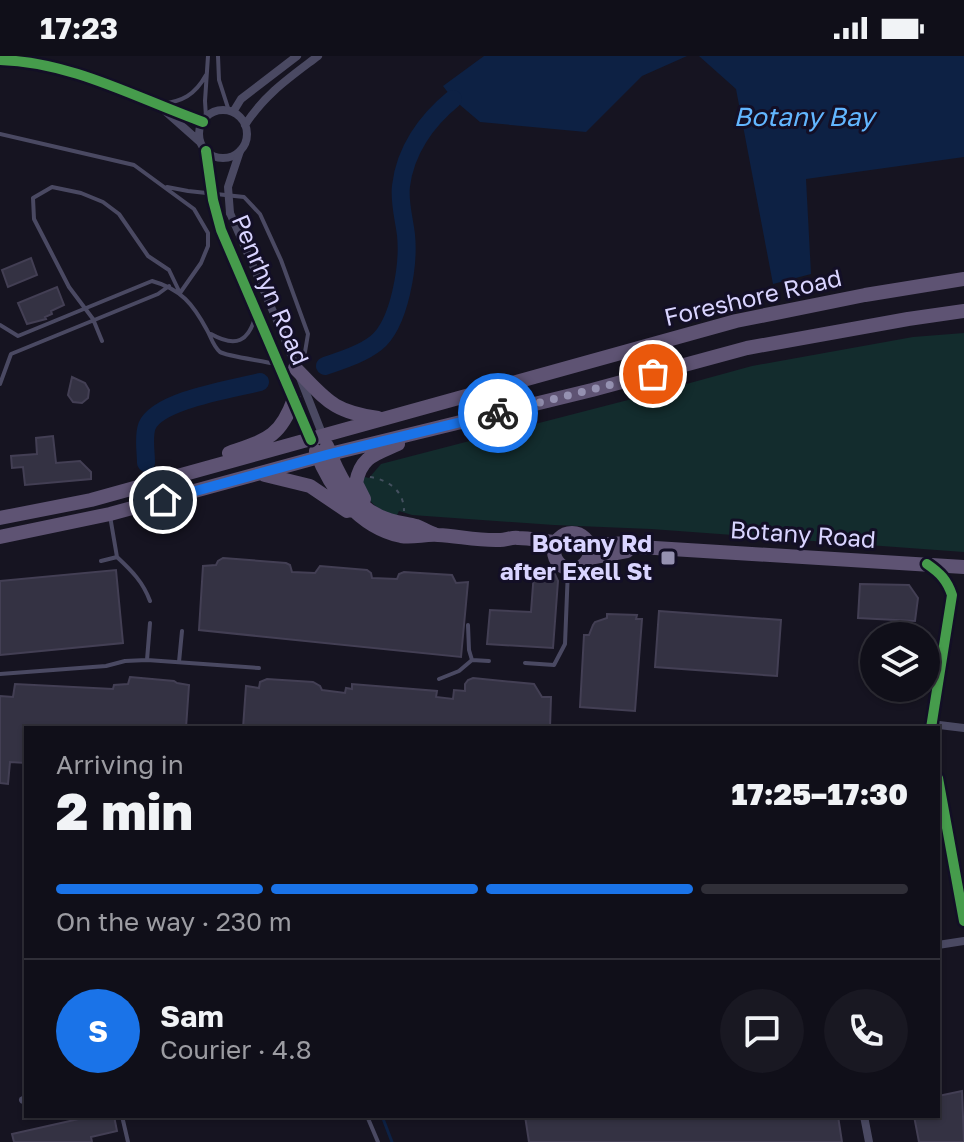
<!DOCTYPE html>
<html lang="en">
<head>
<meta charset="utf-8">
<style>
	:root { --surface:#100f19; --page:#191822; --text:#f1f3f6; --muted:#9c9ca2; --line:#302f38; --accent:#1a73e8 }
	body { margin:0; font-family:"Golos Text",sans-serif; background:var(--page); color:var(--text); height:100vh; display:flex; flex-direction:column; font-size:30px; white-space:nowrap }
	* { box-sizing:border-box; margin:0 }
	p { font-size:26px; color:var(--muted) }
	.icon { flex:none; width:44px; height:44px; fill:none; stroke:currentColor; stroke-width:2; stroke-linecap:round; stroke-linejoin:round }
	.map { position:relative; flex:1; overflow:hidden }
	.sheet { position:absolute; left:24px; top:670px; width:916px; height:392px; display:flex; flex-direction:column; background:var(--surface); border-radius:0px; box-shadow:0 2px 6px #0004,0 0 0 2px var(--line) }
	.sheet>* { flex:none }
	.buttons { position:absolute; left:860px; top:566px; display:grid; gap:16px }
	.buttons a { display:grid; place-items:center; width:80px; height:80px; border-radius:50%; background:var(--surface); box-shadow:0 2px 6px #0004,0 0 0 2px var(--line); font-size:40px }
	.pin { position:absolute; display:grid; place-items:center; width:68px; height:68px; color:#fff; margin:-34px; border:4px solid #fff; border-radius:50%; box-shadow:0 2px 8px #0007 }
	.courier { position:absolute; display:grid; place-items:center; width:80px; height:80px; margin:-40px; border:6px solid #1a73e8; border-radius:50%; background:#fff; color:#222; box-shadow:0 2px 10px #0007 }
	.overview em { font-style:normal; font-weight:800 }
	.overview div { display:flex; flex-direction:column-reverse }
	.overview { display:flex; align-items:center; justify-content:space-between; height:136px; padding:0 32px }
	h1 { font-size:52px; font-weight:800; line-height:60px }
	.bar { display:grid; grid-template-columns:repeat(4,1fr); gap:12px 8px; align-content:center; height:96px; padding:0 32px }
	.bar i { height:10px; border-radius:6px; background:var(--line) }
	.bar .selected { background:var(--accent) }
	.bar p { grid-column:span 4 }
	.line { display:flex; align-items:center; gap:20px; padding:0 32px; border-top:2px solid var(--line) }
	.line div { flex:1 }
	.round { display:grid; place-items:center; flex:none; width:84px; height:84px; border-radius:42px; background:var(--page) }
	.status { display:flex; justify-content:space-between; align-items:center; height:56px; padding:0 40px; background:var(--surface); direction:ltr }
	.status svg { height:22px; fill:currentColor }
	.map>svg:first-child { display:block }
</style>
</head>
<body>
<div class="status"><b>17:23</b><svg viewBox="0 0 49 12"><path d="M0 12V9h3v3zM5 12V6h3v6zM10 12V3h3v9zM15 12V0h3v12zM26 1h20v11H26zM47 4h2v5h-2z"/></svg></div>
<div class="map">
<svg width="964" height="1086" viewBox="0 0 964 1086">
	<rect width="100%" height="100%" fill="#161421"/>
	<path fill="#132c2d" d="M 964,277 L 964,496 L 651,473 L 554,469 L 412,459 L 399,455 L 396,461 C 372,449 371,450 361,425 L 365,421 L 369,422 L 381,408 L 628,344 L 752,310 L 913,281 Z"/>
	<path fill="#0d2144" d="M 484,0 L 687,0 L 642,20 L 586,76 L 480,66 L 453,43 L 443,30 Z
		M 699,0 L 964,0 L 964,101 L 806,123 L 811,218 L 773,228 L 736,33 Z"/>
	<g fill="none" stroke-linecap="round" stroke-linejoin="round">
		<path stroke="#0d2144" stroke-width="3" d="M 382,1060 L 392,1086"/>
		<path stroke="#0d2144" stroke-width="18" d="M 325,310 C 342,304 362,298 376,287 C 400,268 409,208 406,179 C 404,162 399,146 401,130 C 405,95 426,65 453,43
			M 146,407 C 146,395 143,381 147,370 C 158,344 233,333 260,326"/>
	</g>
	<path fill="#343243" stroke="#433f54" stroke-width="2" d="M 31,202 L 37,219 L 8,231 L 2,214 Z
		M 57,231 L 64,249 L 51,255 L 52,258 L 45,261 L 46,263 L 27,268 L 18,247 Z
		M 72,321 L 85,327 L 89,334 L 88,342 L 82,347 L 73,346 L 68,339 Z
		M 53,380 L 56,407 L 80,405 L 91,416 L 91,423 L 25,429 L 23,411 L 12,412 L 11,400 L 37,398 L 36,382 Z
		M 223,502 L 286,507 L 290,509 L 292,516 L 315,517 L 320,510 L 367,514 L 371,517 L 372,522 L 397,523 L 399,518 L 404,516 L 452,519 L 456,527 L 468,526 L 461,601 L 199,574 L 203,510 L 216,509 L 218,505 Z
		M 116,514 L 123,587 L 0,599 L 0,525 Z
		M 534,516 L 554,516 L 558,525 L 553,592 L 487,588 L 490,554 L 531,556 Z
		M 860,528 L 909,529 L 918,542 L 915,565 L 858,562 Z
		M 659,555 L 781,564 L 777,620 L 655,611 Z
		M 607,558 L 637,559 L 636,563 L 642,563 L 635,655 L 580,651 L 584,579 L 589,579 L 593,569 L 595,566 L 607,562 Z
		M 130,621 L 174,625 L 177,627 L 189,629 L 186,672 L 26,672 L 26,707 L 10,706 L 8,728 L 0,727 L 0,640 L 13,641 L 15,628 L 113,633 L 114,629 L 128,628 Z
		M 473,622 L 534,628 L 542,641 L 551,641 L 550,672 L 243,672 L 246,630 L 259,632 L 260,626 L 267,623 L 313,626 L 320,630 L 322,634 L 345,637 L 346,632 L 352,633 L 352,628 L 437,635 L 436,641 L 453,643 L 454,634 L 465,635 L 465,628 L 468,624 Z
		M 962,1035 L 964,1086 L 919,1086 L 914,1060 L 938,1060 L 938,1040 Z
		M 92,1060 L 114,1060 L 117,1075 L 91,1081 L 92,1086 L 14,1086 L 12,1078 Z
		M 525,1060 L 838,1060 L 842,1086 L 529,1086 Z"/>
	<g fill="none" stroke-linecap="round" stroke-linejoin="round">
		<path stroke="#44505f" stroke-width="2" stroke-dasharray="4 6" stroke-linecap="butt" d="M 370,421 C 389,424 404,435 404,455"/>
		<path stroke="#4a4962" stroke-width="4" d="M 218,0 L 219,24 L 229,55
			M 160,48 C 182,46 195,39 206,19
			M 206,61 L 205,45 L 208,0
			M 0,78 L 134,109 L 194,153 L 208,177 L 208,190 L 201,207 L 180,237
			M 167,131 L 188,135 L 244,141 L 260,158 L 281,204 L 308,278 L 305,296 L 299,304 L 295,305
			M 0,269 L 18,280 L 152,225 C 181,233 193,248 207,274 C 211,281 213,290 220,296 C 226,300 264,305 275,308
			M 211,278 C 236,292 249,286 256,258
			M 102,285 L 93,263 L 69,231 L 34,163 L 33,142 L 52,131 L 81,137 L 103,146 L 119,158 L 148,200 L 169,214 L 180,237
			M 0,328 L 11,298 L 158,238 L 169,230
			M 110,460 L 117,501
			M 101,505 L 117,501 C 132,515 143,526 150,545
			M 468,569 L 469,594 L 472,604
			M 147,604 L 150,567
			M 179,606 L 182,575
			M 525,607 L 554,609 L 565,588 L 568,513
			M 0,618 L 106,610 L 125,605 L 147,604 L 259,612
			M 439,623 L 459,615 L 472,604 L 489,605
			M 122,1060 L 128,1086
			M 367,1060 L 378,1086"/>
		<path stroke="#4a4962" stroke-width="8" d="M 0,4 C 72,6 136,42 203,66
			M199 78a24 24 0 1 1 48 0a24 24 0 1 1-48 0Z
			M 165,55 L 200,86
			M 233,56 L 241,43 L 297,0
			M 245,69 C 265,38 289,22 318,0
			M 217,157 L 221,174 L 311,384
			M 230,157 L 282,276 L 323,380
			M 931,511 C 943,519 948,526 952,539 L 931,672
			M 931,668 L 964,672
			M 938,722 L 964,865
			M 938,889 L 964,885
			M 23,1044 L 26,1043
			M 864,1060 L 869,1086"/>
		<path stroke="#5e5373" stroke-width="14" d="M 295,312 C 327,344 331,355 378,362
			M 327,390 C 337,416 352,448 379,460 C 391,466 404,467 416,470 C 422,472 428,476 434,478
			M 316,395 C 330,433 359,471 401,480 C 413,482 425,478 438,479 C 458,480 479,485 500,484 C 506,484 512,481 518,482 C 530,482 543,485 555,486
			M 229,397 C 266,384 280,382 294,343
			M 265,419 L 310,430 L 347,455
			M 364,443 L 356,427 C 361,400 376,398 398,388
			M 0,462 L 91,444 L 736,265 L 865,239 L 964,223
			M554 495a18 18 0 1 1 36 0a18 18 0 1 1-36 0Z
			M 0,481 L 110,458 L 330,398 L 592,334 L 747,292 L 908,263 L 964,255
			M 589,489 L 629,487 L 639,491 L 964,511
			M 589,502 L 627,495"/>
		<path stroke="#4a4962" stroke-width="8" d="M 206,95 L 217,157
			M 230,157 L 228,131 L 240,95"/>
		<defs>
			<path id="cycleway" d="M 0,4 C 72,6 136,42 203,66
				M 206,95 L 213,144 L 221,174 L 311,384
				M 927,508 C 940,517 947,524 952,539 L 931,672
				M 938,722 L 964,865"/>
		</defs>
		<use href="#cycleway" stroke="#130f26" stroke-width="15"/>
		<use href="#cycleway" stroke="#469c4c" stroke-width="10"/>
	</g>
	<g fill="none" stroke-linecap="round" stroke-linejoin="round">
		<path stroke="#9591b1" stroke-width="8" stroke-dasharray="0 14.4" d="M 498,357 L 653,318"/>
		<path stroke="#1a73e8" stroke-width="10" d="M 163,444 L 330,398 L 498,357"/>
	</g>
	<rect fill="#9591b1" stroke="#130f26" stroke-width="3" x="660" y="494" width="16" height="16" rx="4"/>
	<g text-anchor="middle" stroke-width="6" stroke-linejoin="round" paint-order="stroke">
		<g font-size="24" fill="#d9d4ff" stroke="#130f26">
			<text transform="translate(270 234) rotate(67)" y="8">Penrhyn Road</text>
			<text transform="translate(753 242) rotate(-13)" y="8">Foreshore Road</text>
			<text transform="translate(803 479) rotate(4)" y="8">Botany Road</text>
		</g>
		<g font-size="24" font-weight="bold" fill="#d9d4ff" stroke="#130f26" text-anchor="end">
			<text x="652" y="496">Botany Rd<tspan x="652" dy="28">after Exell St</tspan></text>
		</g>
		<g font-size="26" font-style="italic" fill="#62b6ff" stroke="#130f26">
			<text x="804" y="70">Botany Bay</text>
		</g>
	</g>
</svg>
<div class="buttons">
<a><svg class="icon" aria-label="layers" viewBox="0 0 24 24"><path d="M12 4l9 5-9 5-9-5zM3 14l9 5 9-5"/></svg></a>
</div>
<div class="pin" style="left:653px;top:318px;background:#ea580c"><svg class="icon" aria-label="bag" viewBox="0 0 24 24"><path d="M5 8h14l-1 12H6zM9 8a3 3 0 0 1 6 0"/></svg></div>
<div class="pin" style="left:163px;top:444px;background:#1f2937"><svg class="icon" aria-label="home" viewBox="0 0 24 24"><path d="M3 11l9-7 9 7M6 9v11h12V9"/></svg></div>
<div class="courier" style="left:498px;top:357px"><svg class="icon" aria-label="bike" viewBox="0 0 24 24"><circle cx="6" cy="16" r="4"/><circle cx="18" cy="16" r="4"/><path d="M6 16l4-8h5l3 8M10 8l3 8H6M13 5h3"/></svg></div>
<section class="sheet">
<div class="overview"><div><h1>2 min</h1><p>Arriving in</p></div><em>17:25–17:30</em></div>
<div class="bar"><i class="selected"></i><i class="selected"></i><i class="selected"></i><i></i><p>On the way · 230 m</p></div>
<div class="line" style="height:144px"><b class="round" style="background:var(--accent);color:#fff">S</b><div><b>Sam</b><p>Courier · 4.8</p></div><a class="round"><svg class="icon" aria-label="chat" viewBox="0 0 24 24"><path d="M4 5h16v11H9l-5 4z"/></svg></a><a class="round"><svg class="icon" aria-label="phone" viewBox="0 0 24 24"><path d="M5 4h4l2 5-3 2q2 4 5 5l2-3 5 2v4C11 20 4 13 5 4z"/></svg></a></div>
</section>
</div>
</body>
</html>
